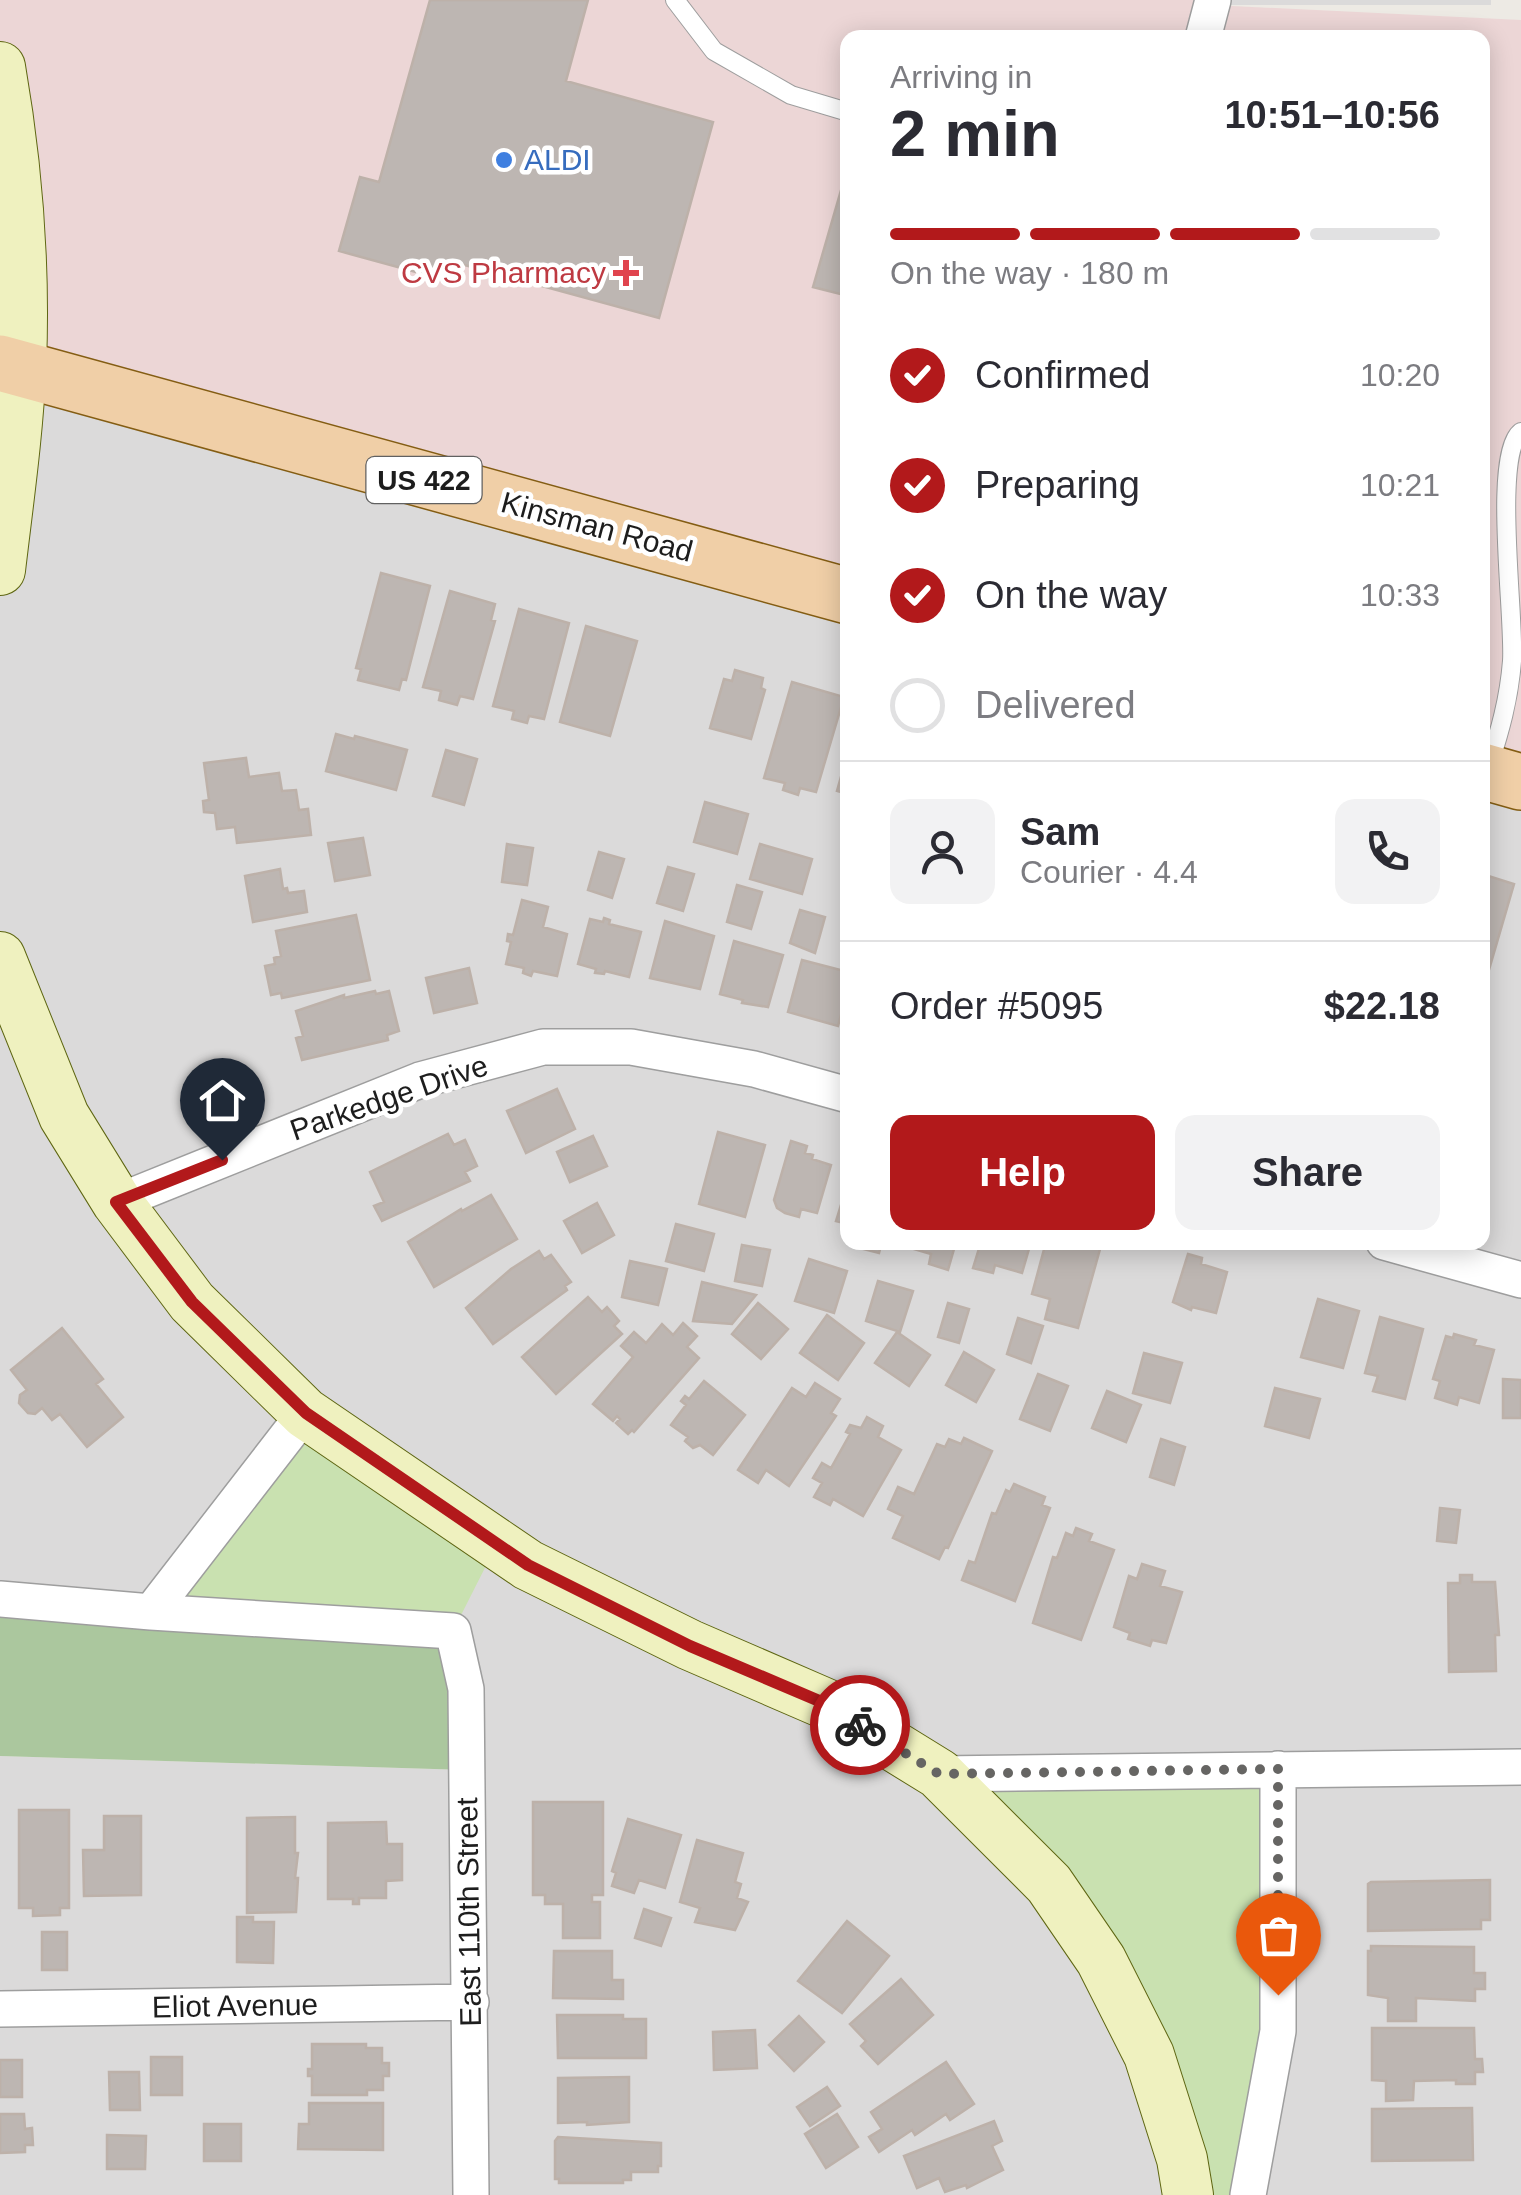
<!DOCTYPE html>
<html lang="en">
<head>
<meta charset="utf-8">
<style>
	:root { --surface:#fff; --page:#f2f2f3; --text:#2b2b33; --muted:#7c7c81; --line:#e1e1e2; --accent:#b2191b }
	body { margin:0; font-family:Helvetica,sans-serif; background:var(--page); color:var(--text); height:100vh; display:flex; flex-direction:column; font-size:38px; white-space:nowrap }
	* { box-sizing:border-box; margin:0 }
	p { font-size:32px; color:var(--muted) }
	.icon { flex:none; width:55px; height:55px; fill:none; stroke:currentColor; stroke-width:2; stroke-linecap:round; stroke-linejoin:round }
	.map { position:relative; flex:1; overflow:hidden }
	.sheet { position:absolute; left:840px; top:30px; width:650px; height:1220px; display:flex; flex-direction:column; background:var(--surface); border-radius:20px; box-shadow:0 5px 25px #0003 }
	.sheet>* { flex:none }
	.pin { position:absolute; display:grid; place-items:center; width:85px; height:85px; color:#fff; margin:-102px -42px; border-radius:50% 50% 50% 0; rotate:-45deg; box-shadow:0 0 10px #0007 }
	.pin .icon { rotate:45deg }
	.courier { position:absolute; display:grid; place-items:center; width:100px; height:100px; margin:-50px; border:8px solid #b2191b; border-radius:50%; background:#fff; color:#222; box-shadow:0 2px 12px #0007 }
	.overview em { font-style:normal; font-weight:700 }
	.overview div { display:flex; flex-direction:column-reverse }
	.overview { display:flex; align-items:center; justify-content:space-between; height:170px; padding:0 50px }
	h1 { font-size:65px; font-weight:700; line-height:75px }
	.bar { display:grid; grid-template-columns:repeat(4,1fr); gap:15px 10px; align-content:center; height:120px; padding:0 50px }
	.bar i { height:12px; border-radius:8px; background:var(--line) }
	.bar .current { background:var(--accent) }
	.bar p { grid-column:span 4 }
	.line { display:flex; align-items:center; gap:25px; padding:0 50px; border-top:2px solid var(--line) }
	.line div { flex:1 }
	.round { display:grid; place-items:center; flex:none; width:105px; height:105px; border-radius:20px; background:var(--page) }
	ol { padding:0 50px; list-style:none }
	li { display:flex; align-items:center; gap:30px; height:110px }
	li p { margin-inline-start:auto }
	li .icon { padding:10px; border-radius:50%; background:var(--accent); color:#fff; stroke-width:4 }
	li:last-child { color:var(--muted) }
	li i { width:55px; height:55px; border:5px solid var(--line); border-radius:50% }
	.primary-button { display:flex; gap:20px; margin-top:auto; padding:20px 50px }
	.primary-button a { flex:1; height:115px; border-radius:20px; background:var(--accent); color:#fff; font-size:40px; font-weight:700; line-height:115px; text-align:center }
	.primary-button a+a { background:var(--page); color:var(--text) }
	.map>svg:first-child { display:block }
</style>
</head>
<body>
<div class="map">
<svg width="1521" height="2195" viewBox="0 0 1521 2195">
	<rect width="100%" height="100%" fill="#edeae4"/>
	<path fill="#dbdada" d="M 1195,0 L 1491,0 L 1491,5 L 1212,5 Z
		M 0,363 L 847,596 L 848,1242 L 1482,1242 L 1483,771 L 1521,782 L 1521,2195 L 0,2195 L 0,1756 L 467,1770 L 151,1612 L 0,1599 Z"/>
	<path fill="#ecd6d6" d="M 0,0 L 1195,0 L 1212,5 L 1521,20 L 1521,782 L 1483,771 L 1482,38 L 848,38 L 847,596 L 21,369 L 0,67 Z"/>
	<path fill="#c9e1b0" d="M 305,1413 L 497,1544 L 453,1631 L 151,1612 Z
		M 1278,1769 L 1278,2031 L 1248,2195 L 1188,2195 L 1149,2055 L 939,1774 Z"/>
	<path fill="#abc79e" d="M 0,1599 L 453,1631 L 467,1770 L 0,1756 Z"/>
	<path fill="#bdb6b2" stroke="#bdb1a9" stroke-width="2.5" d="M 430,0 L 588,0 L 566,81 L 713,122 L 659,318 L 450,261 L 445,280 L 339,251 L 360,177 L 379,182 Z
		M 848,166 L 848,296 L 813,287 Z
		M 381,573 L 430,586 L 406,680 L 402,679 L 399,690 L 358,680 L 361,669 L 356,668 Z
		M 450,591 L 495,604 L 491,620 L 495,621 L 473,699 L 460,696 L 457,705 L 439,700 L 441,691 L 423,687 Z
		M 519,609 L 569,623 L 544,719 L 529,716 L 527,723 L 512,719 L 514,711 L 493,706 Z
		M 586,626 L 637,641 L 610,736 L 560,722 Z
		M 735,670 L 763,678 L 761,688 L 765,690 L 751,739 L 710,728 L 724,679 L 732,681 Z
		M 792,682 L 844,697 L 816,792 L 800,788 L 798,795 L 783,790 L 785,783 L 764,778 Z
		M 336,734 L 354,739 L 355,736 L 407,750 L 396,790 L 326,771 Z
		M 446,750 L 477,759 L 464,805 L 433,796 Z
		M 848,752 L 848,794 L 837,791 Z
		M 246,758 L 249,777 L 279,773 L 282,791 L 296,790 L 299,810 L 308,809 L 311,835 L 237,843 L 235,827 L 217,829 L 215,813 L 204,812 L 203,801 L 209,800 L 204,763 Z
		M 705,802 L 748,814 L 737,854 L 694,842 Z
		M 363,838 L 370,875 L 335,881 L 328,843 Z
		M 507,844 L 533,848 L 527,885 L 502,882 Z
		M 760,844 L 812,859 L 802,894 L 750,879 Z
		M 599,852 L 624,859 L 612,898 L 588,890 Z
		M 668,867 L 694,874 L 683,911 L 657,903 Z
		M 280,869 L 283,889 L 287,888 L 288,893 L 304,891 L 307,912 L 253,922 L 245,876 Z
		M 1482,874 L 1514,884 L 1486,980 L 1482,979 Z
		M 737,885 L 762,892 L 751,929 L 727,922 Z
		M 522,900 L 548,907 L 543,927 L 567,934 L 557,976 L 533,971 L 531,976 L 523,973 L 524,968 L 506,964 L 511,942 L 507,941 L 508,934 L 513,935 Z
		M 800,910 L 825,917 L 815,953 L 790,943 Z
		M 356,915 L 370,980 L 282,998 L 281,993 L 271,995 L 265,966 L 275,964 L 274,958 L 281,956 L 276,931 Z
		M 604,918 L 610,920 L 609,924 L 641,932 L 629,977 L 605,971 L 604,974 L 595,973 L 596,969 L 578,964 L 590,919 L 603,922 Z
		M 665,921 L 714,936 L 700,989 L 650,978 Z
		M 734,941 L 783,955 L 768,1007 L 742,1003 L 743,1000 L 720,994 Z
		M 802,960 L 848,972 L 848,989 L 838,1026 L 788,1012 Z
		M 469,968 L 477,1003 L 434,1013 L 426,978 Z
		M 375,991 L 376,994 L 389,991 L 399,1031 L 387,1035 L 388,1040 L 302,1060 L 296,1038 L 303,1036 L 296,1011 L 344,995 L 344,998 Z
		M 557,1089 L 575,1129 L 526,1153 L 507,1111 Z
		M 718,1132 L 765,1145 L 745,1217 L 699,1204 Z
		M 448,1134 L 454,1145 L 465,1140 L 477,1166 L 465,1172 L 470,1181 L 382,1221 L 374,1206 L 384,1202 L 370,1172 Z
		M 593,1136 L 607,1166 L 570,1182 L 557,1152 Z
		M 791,1141 L 807,1146 L 805,1153 L 813,1155 L 812,1159 L 831,1165 L 817,1213 L 801,1209 L 799,1217 L 785,1213 L 777,1208 L 774,1200 Z
		M 848,1182 L 848,1224 L 836,1221 Z
		M 491,1195 L 517,1239 L 434,1287 L 408,1242 L 461,1209 L 462,1211 Z
		M 597,1203 L 614,1235 L 582,1253 L 564,1221 Z
		M 676,1224 L 714,1234 L 704,1271 L 666,1261 Z
		M 857,1242 L 882,1242 L 879,1253 L 856,1247 Z
		M 901,1242 L 956,1242 L 948,1270 L 929,1264 L 931,1254 L 900,1245 Z
		M 981,1242 L 1031,1242 L 1022,1273 L 995,1265 L 993,1273 L 973,1268 Z
		M 1046,1242 L 1102,1242 L 1078,1328 L 1045,1319 L 1050,1299 L 1032,1294 Z
		M 742,1245 L 770,1250 L 762,1286 L 735,1281 Z
		M 539,1251 L 544,1259 L 551,1255 L 571,1282 L 565,1286 L 567,1290 L 493,1344 L 466,1308 L 511,1269 Z
		M 1188,1254 L 1202,1258 L 1201,1264 L 1227,1272 L 1216,1313 L 1192,1307 L 1191,1310 L 1173,1302 Z
		M 809,1259 L 847,1271 L 834,1313 L 795,1301 Z
		M 630,1261 L 667,1269 L 658,1305 L 622,1297 Z
		M 878,1281 L 913,1291 L 900,1332 L 866,1321 Z
		M 702,1282 L 756,1295 L 732,1324 L 693,1321 Z
		M 588,1297 L 602,1312 L 607,1307 L 619,1321 L 614,1326 L 622,1334 L 556,1394 L 522,1357 Z
		M 1318,1299 L 1359,1311 L 1343,1368 L 1301,1357 Z
		M 758,1303 L 788,1329 L 761,1359 L 732,1334 Z
		M 948,1303 L 969,1309 L 959,1343 L 938,1337 Z
		M 827,1315 L 864,1343 L 838,1380 L 800,1353 Z
		M 1380,1317 L 1423,1329 L 1405,1399 L 1373,1391 L 1378,1376 L 1365,1373 Z
		M 1018,1318 L 1043,1326 L 1031,1363 L 1007,1354 Z
		M 683,1323 L 697,1336 L 687,1347 L 699,1358 L 634,1432 L 632,1430 L 628,1434 L 616,1423 L 620,1419 L 617,1416 L 613,1421 L 593,1404 L 633,1357 L 621,1346 L 634,1332 L 646,1343 L 662,1324 L 673,1335 Z
		M 62,1328 L 103,1379 L 96,1384 L 123,1417 L 87,1447 L 60,1414 L 52,1420 L 42,1408 L 35,1414 L 28,1413 L 19,1403 L 20,1395 L 27,1390 L 11,1370 Z
		M 897,1332 L 930,1355 L 909,1386 L 875,1363 Z
		M 1454,1334 L 1476,1340 L 1474,1345 L 1494,1350 L 1479,1403 L 1459,1397 L 1457,1405 L 1435,1398 L 1440,1381 L 1433,1379 L 1446,1336 L 1453,1338 Z
		M 964,1352 L 994,1370 L 976,1402 L 946,1385 Z
		M 1144,1353 L 1182,1363 L 1170,1403 L 1133,1393 Z
		M 1038,1374 L 1068,1386 L 1050,1431 L 1020,1419 Z
		M 1503,1379 L 1521,1380 L 1521,1418 L 1503,1418 Z
		M 704,1381 L 745,1415 L 713,1455 L 700,1445 L 693,1448 L 685,1441 L 688,1437 L 671,1425 L 686,1405 L 681,1401 L 685,1396 L 689,1399 Z
		M 815,1383 L 840,1399 L 831,1413 L 836,1416 L 789,1486 L 766,1470 L 758,1483 L 738,1470 L 792,1388 L 806,1397 Z
		M 1275,1388 L 1320,1399 L 1309,1438 L 1265,1426 Z
		M 1107,1391 L 1141,1405 L 1126,1442 L 1092,1428 Z
		M 867,1417 L 883,1426 L 878,1437 L 901,1450 L 863,1516 L 833,1499 L 830,1505 L 814,1497 L 822,1483 L 813,1478 L 822,1463 L 831,1468 L 850,1434 L 846,1432 L 850,1425 L 861,1428 Z
		M 964,1438 L 992,1451 L 948,1548 L 945,1547 L 939,1559 L 893,1538 L 903,1516 L 888,1509 L 898,1487 L 914,1494 L 937,1444 L 945,1447 L 949,1439 L 961,1444 Z
		M 1161,1439 L 1185,1447 L 1174,1485 L 1150,1477 Z
		M 1014,1484 L 1045,1497 L 1042,1505 L 1050,1508 L 1015,1601 L 962,1580 L 969,1561 L 975,1563 L 992,1513 L 996,1514 L 1006,1490 L 1010,1492 Z
		M 1440,1508 L 1460,1510 L 1456,1543 L 1437,1541 Z
		M 1076,1528 L 1092,1534 L 1089,1541 L 1114,1550 L 1081,1640 L 1033,1623 L 1053,1557 L 1057,1558 L 1066,1533 L 1073,1536 Z
		M 1142,1564 L 1165,1571 L 1160,1586 L 1182,1592 L 1166,1643 L 1152,1640 L 1150,1646 L 1128,1639 L 1130,1633 L 1114,1627 L 1129,1576 L 1137,1579 Z
		M 1460,1575 L 1472,1575 L 1472,1582 L 1495,1582 L 1499,1635 L 1495,1635 L 1496,1671 L 1449,1672 L 1448,1583 L 1460,1583 Z
		M 533,1802 L 603,1802 L 603,1895 L 592,1895 L 592,1902 L 600,1902 L 600,1938 L 563,1938 L 563,1904 L 545,1904 L 545,1895 L 533,1895 Z
		M 19,1810 L 69,1810 L 69,1908 L 60,1908 L 60,1915 L 33,1916 L 33,1908 L 19,1908 Z
		M 104,1816 L 141,1816 L 141,1895 L 84,1896 L 83,1850 L 104,1850 Z
		M 295,1817 L 295,1853 L 298,1853 L 295,1878 L 298,1878 L 296,1912 L 247,1913 L 247,1818 Z
		M 628,1819 L 681,1835 L 665,1888 L 639,1880 L 634,1893 L 612,1886 L 616,1873 L 612,1871 Z
		M 386,1822 L 387,1844 L 402,1844 L 402,1880 L 386,1881 L 386,1898 L 359,1898 L 359,1904 L 353,1904 L 353,1899 L 328,1899 L 328,1823 Z
		M 697,1840 L 743,1853 L 735,1882 L 741,1884 L 737,1898 L 748,1902 L 735,1930 L 695,1922 L 700,1908 L 680,1902 Z
		M 1490,1880 L 1490,1920 L 1481,1920 L 1481,1929 L 1368,1931 L 1368,1884 L 1371,1882 Z
		M 644,1909 L 671,1918 L 661,1946 L 635,1938 Z
		M 237,1917 L 253,1917 L 253,1922 L 274,1922 L 273,1963 L 237,1962 Z
		M 847,1921 L 889,1956 L 842,2013 L 798,1981 Z
		M 42,1932 L 67,1932 L 67,1970 L 42,1970 Z
		M 1371,1946 L 1474,1947 L 1474,1973 L 1485,1973 L 1485,1989 L 1475,1989 L 1475,2001 L 1416,1998 L 1416,2021 L 1388,2021 L 1388,1998 L 1368,1995 L 1368,1951 L 1371,1951 Z
		M 554,1951 L 612,1951 L 612,1980 L 623,1980 L 623,1999 L 553,1998 Z
		M 901,1979 L 933,2015 L 878,2064 L 861,2046 L 866,2041 L 850,2024 Z
		M 557,2015 L 623,2015 L 623,2019 L 646,2019 L 646,2058 L 558,2058 Z
		M 799,2016 L 824,2042 L 794,2071 L 769,2045 Z
		M 1372,2028 L 1474,2028 L 1475,2059 L 1482,2059 L 1483,2072 L 1475,2072 L 1475,2084 L 1456,2084 L 1456,2080 L 1414,2081 L 1413,2100 L 1386,2101 L 1386,2081 L 1372,2080 Z
		M 755,2030 L 757,2068 L 714,2070 L 713,2032 Z
		M 312,2044 L 366,2044 L 366,2048 L 382,2048 L 382,2063 L 389,2063 L 389,2076 L 383,2076 L 383,2090 L 367,2090 L 367,2095 L 312,2095 L 312,2076 L 308,2076 L 308,2069 L 312,2069 Z
		M 151,2057 L 182,2057 L 182,2095 L 151,2095 Z
		M 0,2060 L 22,2060 L 22,2097 L 0,2097 Z
		M 946,2062 L 974,2104 L 950,2120 L 946,2114 L 915,2135 L 912,2130 L 879,2152 L 869,2137 L 882,2129 L 871,2112 Z
		M 109,2072 L 139,2072 L 140,2110 L 110,2110 Z
		M 629,2077 L 629,2122 L 587,2125 L 587,2122 L 558,2123 L 558,2078 Z
		M 827,2087 L 840,2106 L 810,2126 L 797,2107 Z
		M 309,2103 L 383,2103 L 383,2150 L 298,2149 L 299,2124 L 309,2124 Z
		M 1472,2108 L 1473,2160 L 1372,2161 L 1372,2109 Z
		M 0,2114 L 24,2114 L 25,2129 L 32,2128 L 33,2145 L 25,2145 L 25,2152 L 0,2153 Z
		M 837,2114 L 858,2147 L 826,2168 L 805,2134 Z
		M 994,2121 L 1002,2141 L 992,2146 L 1003,2170 L 967,2188 L 966,2185 L 945,2192 L 939,2178 L 917,2188 L 904,2156 Z
		M 204,2124 L 241,2124 L 241,2161 L 204,2161 Z
		M 107,2135 L 146,2136 L 145,2169 L 107,2169 Z
		M 558,2137 L 661,2143 L 661,2166 L 658,2166 L 658,2172 L 631,2172 L 631,2180 L 623,2180 L 623,2183 L 559,2183 L 559,2179 L 555,2179 L 555,2141 Z"/>
	<g fill="none" stroke-linecap="round" stroke-linejoin="round">
		<defs>
			<path id="lane" d="M 675,0 L 714,51 L 791,95 L 848,112
				M 1488,768 C 1500,731 1509,699 1512,661 C 1515,618 1492,454 1521,432"/>
			<path id="street" d="M 1203,38 L 1213,0
				M 117,1202 L 420,1080 L 543,1047 L 631,1047 L 754,1069 L 848,1095
				M 1384,1242 L 1521,1280
				M 0,1599 L 151,1612 L 453,1631 L 466,1689 L 471,2195
				M 151,1612 L 305,1413
				M 939,1774 L 1521,1767
				M 0,2009 L 471,2002
				M 1248,2195 L 1278,2031 L 1278,1769"/>
			<path id="secondary" d="M 0,67 C 17,165 25,265 21,364 C 18,433 8,502 0,570
				M 0,957 L 64,1116 L 117,1202 L 192,1302 L 305,1413 L 528,1565 L 690,1645 L 824,1703 L 939,1774 L 1049,1884 L 1101,1960 L 1149,2055 L 1182,2159 L 1188,2195"/>
			<path id="primary" d="M 0,363 L 848,596
				M 1482,771 L 1521,782"/>
		</defs>
		<use href="#lane" stroke="#9e9e9e" stroke-width="20"/>
		<use href="#street" stroke="#9e9e9e" stroke-width="38"/>
		<use href="#secondary" stroke="#5e6612" stroke-width="52"/>
		<use href="#primary" stroke="#845d13" stroke-width="58"/>
		<use href="#lane" stroke="#fff" stroke-width="18"/>
		<use href="#street" stroke="#fff" stroke-width="35"/>
		<use href="#secondary" stroke="#eff1bf" stroke-width="50"/>
		<use href="#primary" stroke="#f0cfa7" stroke-width="55"/>
	</g>
	<g fill="none" stroke-linecap="round" stroke-linejoin="round">
		<path stroke="#666563" stroke-width="10" stroke-dasharray="0 18" d="M 860,1725 L 939,1774 L 1278,1769 L 1278,1995"/>
		<path stroke="#b2191b" stroke-width="12" d="M 222,1160 L 116,1202 L 192,1302 L 306,1413 L 528,1565 L 690,1646 L 824,1703 L 860,1725"/>
	</g>
	<circle fill="#3f7fe0" stroke="#fff" stroke-width="4" cx="504" cy="160" r="10"/>
	<path fill="#e0444e" stroke="#fff" stroke-width="4" d="M621 258h10v10h10v10h-10v10h-10v-10h-10v-10h10z"/>
	<g text-anchor="middle" stroke-width="9" stroke-linejoin="round" paint-order="stroke">
		<rect fill="#fff" stroke="#616161" stroke-width="2.5" x="366.5" y="457" width="115" height="46" rx="8"/>
		<g font-size="28" font-weight="bold" fill="#1d1d1d">
			<text x="424" y="490">US 422</text>
		</g>
		<g font-size="30" fill="#366cbe" stroke="#fff" text-anchor="start">
			<text x="524" y="170">ALDI</text>
		</g>
		<g font-size="30" fill="#be3a42" stroke="#fff" text-anchor="end">
			<text x="606" y="283">CVS Pharmacy</text>
		</g>
		<g font-size="30" fill="#1d1d1d" stroke="#fff">
			<text transform="translate(597 527) rotate(15)" y="10">Kinsman Road</text>
			<text transform="translate(389 1098) rotate(-19)" y="10">Parkedge Drive</text>
			<text transform="translate(469 1912) rotate(-91)" y="10">East 110th Street</text>
			<text transform="translate(235 2006) rotate(-1)" y="10">Eliot Avenue</text>
		</g>
	</g>
</svg>
<div class="pin" style="left:1278px;top:1995px;background:#ea580c"><svg class="icon" aria-label="bag" viewBox="0 0 24 24"><path d="M5 8h14l-1 12H6zM9 8a3 3 0 0 1 6 0"/></svg></div>
<div class="pin" style="left:222px;top:1160px;background:#1f2937"><svg class="icon" aria-label="home" viewBox="0 0 24 24"><path d="M3 11l9-7 9 7M6 9v11h12V9"/></svg></div>
<div class="courier" style="left:860px;top:1725px"><svg class="icon" aria-label="bike" viewBox="0 0 24 24"><circle cx="6" cy="16" r="4"/><circle cx="18" cy="16" r="4"/><path d="M6 16l4-8h5l3 8M10 8l3 8H6M13 5h3"/></svg></div>
<section class="sheet">
<div class="overview"><div><h1>2 min</h1><p>Arriving in</p></div><em>10:51–10:56</em></div>
<div class="bar"><i class="current"></i><i class="current"></i><i class="current"></i><i></i><p>On the way · 180 m</p></div>
<ol>
<li><svg class="icon" aria-label="check" viewBox="0 0 24 24"><path d="M5 12l5 5 9-10"/></svg>Confirmed<p>10:20</p></li>
<li><svg class="icon" aria-label="check" viewBox="0 0 24 24"><path d="M5 12l5 5 9-10"/></svg>Preparing<p>10:21</p></li>
<li><svg class="icon" aria-label="check" viewBox="0 0 24 24"><path d="M5 12l5 5 9-10"/></svg>On the way<p>10:33</p></li>
<li><i></i>Delivered</li>
</ol>
<div class="line" style="height:180px"><a class="round"><svg class="icon" aria-label="person" viewBox="0 0 24 24"><circle cx="12" cy="8" r="4"/><path d="M4 21q1-7 8-7t8 7"/></svg></a><div><b>Sam</b><p>Courier · 4.4</p></div><a class="round"><svg class="icon" aria-label="phone" viewBox="0 0 24 24"><path d="M5 4h4l2 5-3 2q2 4 5 5l2-3 5 2v4C11 20 4 13 5 4z"/></svg></a></div>
<div class="line" style="height:130px"><div>Order #5095</div><b>$22.18</b></div>
<div class="primary-button"><a>Help</a><a>Share</a></div>
</section>
</div>
</body>
</html>
